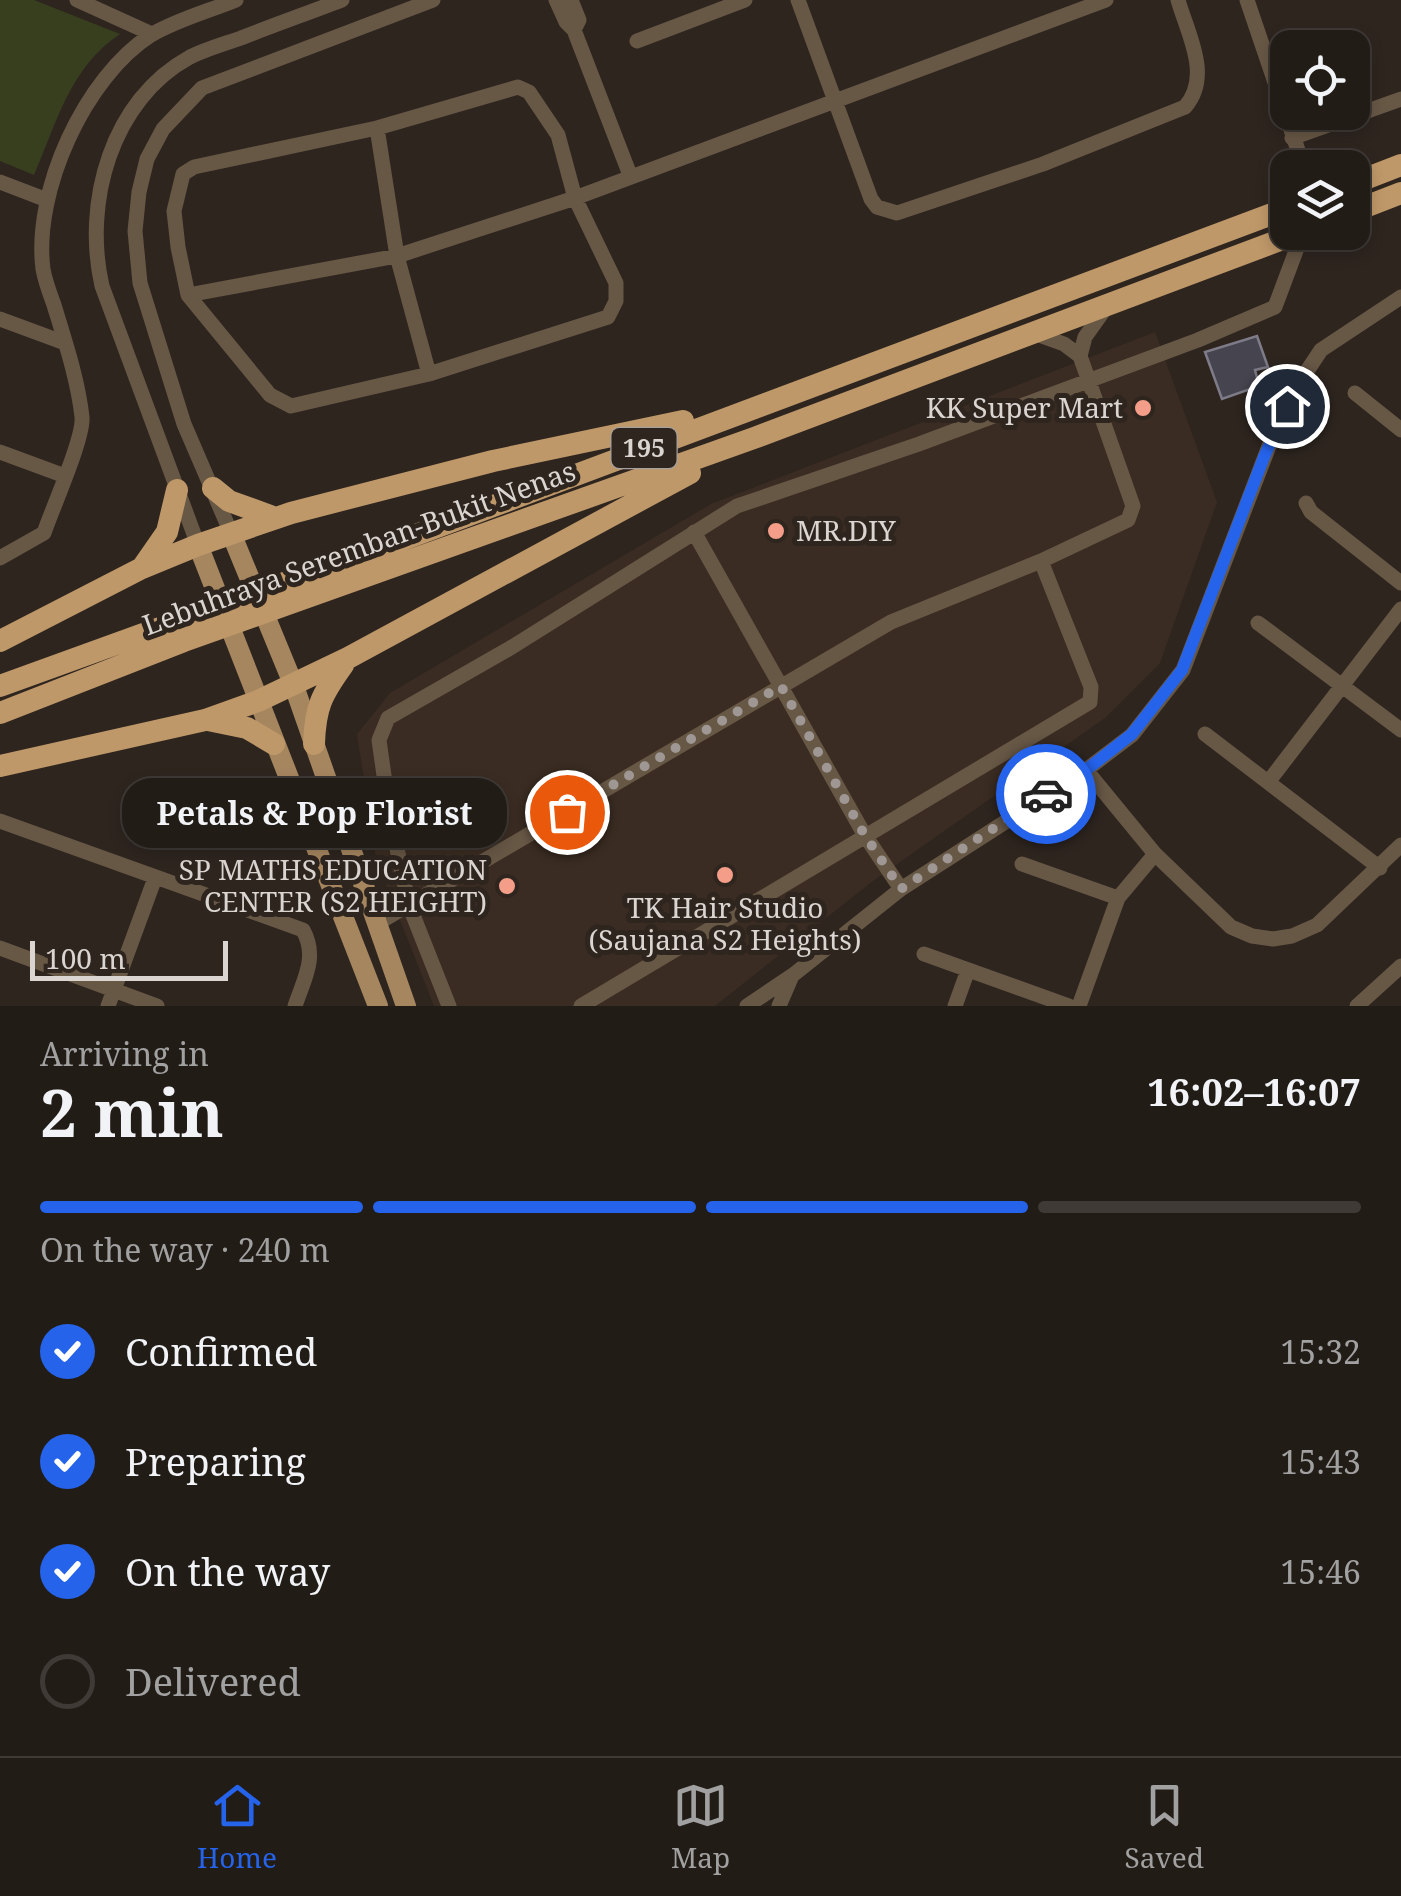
<!DOCTYPE html>
<html lang="en">
<head>
<meta charset="utf-8">
<style>
	:root { --surface:#221c17; --page:#2e2924; --text:#f1f3f6; --muted:#a2a1a1; --line:#3f3a36; --accent:#2563eb }
	body { margin:0; font-family:"Noto Serif",serif; background:var(--page); color:var(--text); height:100vh; display:flex; flex-direction:column; font-size:38px; white-space:nowrap }
	* { box-sizing:border-box; margin:0 }
	p { font-size:32px; color:var(--muted) }
	.icon { flex:none; width:55px; height:55px; fill:none; stroke:currentColor; stroke-width:2; stroke-linecap:round; stroke-linejoin:round }
	.map { position:relative; height:1006px; overflow:hidden }
	.panel { display:flex; flex-direction:column; background:var(--surface); flex:1 }
	.panel>* { flex:none }
	.fabs { position:absolute; left:1270px; top:30px; display:grid; gap:20px }
	.fabs a { display:grid; place-items:center; width:100px; height:100px; border-radius:20px; background:var(--surface); box-shadow:0 5px 15px #0003,0 0 0 2px var(--line); font-size:50px }
	.scale { position:absolute; left:30px; bottom:25px; width:198px; box-sizing:border-box; padding-left:10px; border:5px solid #dbd5d1; border-top:0; font-size:28px; line-height:35px; white-space:nowrap; color:#dbd5d1; -webkit-text-stroke:8px #2e251f; paint-order:stroke }
	.pin { position:absolute; display:grid; place-items:center; width:85px; height:85px; color:#fff; margin:-42px; border:5px solid #fff; border-radius:50%; box-shadow:0 2px 10px #0007 }
	.courier { position:absolute; display:grid; place-items:center; width:100px; height:100px; margin:-50px; border:8px solid #2563eb; border-radius:50%; background:#fff; color:#222; box-shadow:0 2px 12px #0007 }
	.bubble { position:absolute; height:70px; border-radius:30px; background:var(--surface); box-shadow:0 5px 15px #0003,0 0 0 2px var(--line); font-size:32px; font-weight:700; line-height:70px; text-align:center }
	.summary em { font-style:normal; font-weight:700 }
	.summary div { display:flex; flex-direction:column-reverse }
	.summary { display:flex; align-items:center; justify-content:space-between; height:170px; padding:0 40px }
	h1 { font-size:65px; font-weight:700; line-height:75px }
	.bar { display:grid; grid-template-columns:repeat(4,1fr); gap:15px 10px; align-content:center; height:120px; padding:0 40px }
	.bar i { height:12px; border-radius:8px; background:var(--line) }
	.bar .active { background:var(--accent) }
	.bar p { grid-column:span 4 }
	ol { padding:0 40px; list-style:none }
	li { display:flex; align-items:center; gap:30px; height:110px }
	li p { margin-inline-start:auto }
	li .icon { padding:10px; border-radius:50%; background:var(--accent); color:#fff; stroke-width:4 }
	li:last-child { color:var(--muted) }
	li i { width:55px; height:55px; border:5px solid var(--line); border-radius:50% }
	.menu { display:flex; justify-content:space-around; align-items:center; height:140px; border-top:2px solid var(--line); background:var(--surface); font-size:28px; color:var(--muted) }
	.menu a { display:grid; justify-items:center; gap:5px }
	.menu .active { color:var(--accent) }
	.map>svg:first-child { display:block }
</style>
</head>
<body>
<div class="map">
<svg width="1401" height="1006" viewBox="0 0 1401 1006">
	<rect width="100%" height="100%" fill="#2e251f"/>
	<path fill="#3a2c22" d="M 1155,332 L 1217,502 L 1160,663 L 1105,718 L 873,881 L 715,1006 L 434,1006 L 376,859 L 357,734 L 390,693 L 711,504 Z"/>
	<path fill="#373f1f" d="M 0,0 L 34,0 L 120,34 C 70,67 57,122 34,175 L 0,161 Z"/>
	<path fill="#46454f" stroke="#7e7c88" stroke-width="2.5" d="M 1257,336 L 1268,367 L 1255,370 L 1259,386 L 1222,399 L 1205,352 Z"/>
	<g fill="none" stroke-linecap="round" stroke-linejoin="round">
		<path stroke="#675745" stroke-width="15" d="M 77,0 L 152,34
			M 556,0 L 566,22 L 574,30 L 630,175
			M 571,0 L 579,20 L 574,30
			M 798,0 L 871,199 L 877,207 L 897,213 L 1043,164 L 1185,107 C 1212,76 1188,35 1178,0
			M 1247,0 L 1304,168
			M 637,41 L 745,0
			M 518,87 L 529,92 L 558,135 L 575,198 L 616,283 L 616,301 L 608,317 L 429,374 L 291,406 L 270,395 L 188,295 L 178,247 L 174,211 L 183,174 L 194,167 L 377,128 Z
			M 377,128 L 397,256 L 429,374
			M 1292,138 L 1401,99
			M 0,182 L 47,200
			M 188,295 L 397,256 L 575,198 L 1106,0
			M 0,319 L 65,343
			M 1080,356 L 1085,337 L 1105,309
			M 1355,393 L 1401,430
			M 0,452 L 65,476
			M 1306,503 L 1311,512 L 1401,583
			M 694,532 L 864,834 L 901,889
			M 231,533 L 184,424 L 140,283 L 135,231 L 139,192 L 147,159 L 163,129 L 202,88 L 433,0
			M 198,545 L 102,286 C 83,203 111,100 190,57 C 206,49 224,44 241,38 C 274,25 308,13 342,0
			M 0,558 L 44,533 C 52,509 84,438 82,417 C 78,380 65,341 54,305 C 50,294 45,281 43,269 C 33,191 85,77 151,35 C 176,20 209,11 236,0
			M 1258,623 L 1401,730
			M 1205,734 L 1380,868
			M 1086,770 L 1155,854 L 1231,927 L 1252,936 L 1273,939 L 1292,936 L 1317,925 L 1401,845
			M 1269,781 L 1401,609
			M 0,821 L 303,930 C 318,957 304,979 295,1006
			M 1022,864 L 1118,898
			M 378,923 L 891,622 L 1041,561 L 1128,520 L 1133,506 L 1080,356 L 1064,344 L 1036,334
			M 0,948 L 157,1006
			M 924,954 L 1069,1006
			M 108,1006 L 155,878
			M 449,1006 L 409,905 L 389,811 L 379,740 L 388,718 L 512,647 L 737,506 L 919,444 L 1198,340 L 1275,307 L 1303,232
			M 581,1006 L 1090,702 L 1091,687 L 1041,561
			M 747,1006 L 793,975 L 901,889 L 1086,770 L 1132,735 L 1183,670 L 1276,428 L 1299,383 L 1321,350 L 1401,297
			M 779,1006 L 791,978
			M 955,1006 L 968,970
			M 1079,1006 L 1118,898 L 1155,854
			M 1357,1006 L 1401,966"/>
		<path stroke="#a6865f" stroke-width="20" d="M 231,533 L 294,686 L 406,1006
			M 198,545 L 378,1006"/>
		<path stroke="#bf9869" stroke-width="22" d="M 1352,184 L 1401,165
			M 1352,212 L 1401,193
			M 213,488 L 229,501 L 276,518
			M 142,568 L 167,532 L 177,490
			M 0,641 L 142,568 L 198,545 L 291,513 L 493,461 L 683,421
			M 0,686 L 389,545 L 1288,208
			M 0,713 L 184,641 L 754,438 L 1301,232
			M 208,720 L 247,728 L 274,744
			M 314,744 C 315,707 322,694 343,665
			M 0,766 L 205,720 L 258,701 L 348,658 L 690,473"/>
	</g>
	<g fill="none" stroke-linecap="round" stroke-linejoin="round">
		<path stroke="#9e9793" stroke-width="10" stroke-dasharray="0 18" d="M 567,812 L 781,686 L 864,834 L 901,889 L 1046,794"/>
		<path stroke="#2563eb" stroke-width="12" d="M 1046,794 L 1086,770 L 1132,734 L 1182,670 L 1264,457 L 1287,406"/>
	</g>
	<g fill="#f49e8a" stroke="#2e251f" stroke-width="4">
		<circle cx="1143" cy="408" r="10"/>
		<circle cx="776" cy="531" r="10"/>
		<circle cx="725" cy="875" r="10"/>
		<circle cx="507" cy="886" r="10"/>
	</g>
	<g text-anchor="middle" stroke-width="10" stroke-linejoin="round" paint-order="stroke">
		<rect fill="#2e251f" stroke="#a7a09c" stroke-width="2.5" x="611.5" y="428" width="65" height="40" rx="8"/>
		<g font-size="25" font-weight="bold" fill="#dbd5d1">
			<text x="644" y="457">195</text>
		</g>
		<g font-size="28" fill="#dbd5d1" stroke="#2e251f" text-anchor="end">
			<text x="1123" y="418">KK Super Mart</text>
			<text x="796" y="541" text-anchor="start">MR.DIY</text>
			<text x="487" y="880">SP MATHS EDUCATION<tspan x="487" dy="32">CENTER (S2 HEIGHT)</tspan></text>
			<text x="725" y="918" text-anchor="middle">TK Hair Studio<tspan x="725" dy="32">(Saujana S2 Heights)</tspan></text>
		</g>
		<g font-size="28" fill="#dbd5d1" stroke="#2e251f">
			<text transform="translate(359 548) rotate(-20)" y="10">Lebuhraya Seremban-Bukit Nenas</text>
		</g>
	</g>
</svg>
<div class="fabs">
<a><svg class="icon" aria-label="locate" viewBox="0 0 24 24"><circle cx="12" cy="12" r="6"/><path d="M12 2v4M12 18v4M2 12h4M18 12h4"/></svg></a>
<a><svg class="icon" aria-label="layers" viewBox="0 0 24 24"><path d="M12 4l9 5-9 5-9-5zM3 14l9 5 9-5"/></svg></a>
</div>
<div class="scale">100 m</div>
<div class="pin" style="left:567px;top:812px;background:#ea580c"><svg class="icon" aria-label="bag" viewBox="0 0 24 24"><path d="M5 8h14l-1 12H6zM9 8a3 3 0 0 1 6 0"/></svg></div>
<div class="pin" style="left:1287px;top:406px;background:#1f2937"><svg class="icon" aria-label="home" viewBox="0 0 24 24"><path d="M3 11l9-7 9 7M6 9v11h12V9"/></svg></div>
<div class="courier" style="left:1046px;top:794px"><svg class="icon" aria-label="car" viewBox="0 0 24 24"><path d="M5 17H2v-5l4-1 3-4h7l3 4 3 1v5h-3M9 17h6M6 11h13"/><circle cx="7" cy="17" r="2"/><circle cx="17" cy="17" r="2"/></svg></div>
<div class="bubble" style="left:122px;top:778px;width:385px">Petals &amp; Pop Florist</div>
</div>
<section class="panel">
<div class="summary"><div><h1>2 min</h1><p>Arriving in</p></div><em>16:02–16:07</em></div>
<div class="bar"><i class="active"></i><i class="active"></i><i class="active"></i><i></i><p>On the way · 240 m</p></div>
<ol>
<li><svg class="icon" aria-label="check" viewBox="0 0 24 24"><path d="M5 12l5 5 9-10"/></svg>Confirmed<p>15:32</p></li>
<li><svg class="icon" aria-label="check" viewBox="0 0 24 24"><path d="M5 12l5 5 9-10"/></svg>Preparing<p>15:43</p></li>
<li><svg class="icon" aria-label="check" viewBox="0 0 24 24"><path d="M5 12l5 5 9-10"/></svg>On the way<p>15:46</p></li>
<li><i></i>Delivered</li>
</ol>
</section>
<nav class="menu">
<a class="active"><svg class="icon" aria-label="home" viewBox="0 0 24 24"><path d="M3 11l9-7 9 7M6 9v11h12V9"/></svg>Home</a>
<a><svg class="icon" aria-label="map" viewBox="0 0 24 24"><path d="M3 6l6-2 6 2 6-2v14l-6 2-6-2-6 2zM9 4v14M15 6v14"/></svg>Map</a>
<a><svg class="icon" aria-label="saved" viewBox="0 0 24 24"><path d="M7 4h10v16l-5-4-5 4z"/></svg>Saved</a>
</nav>
</body>
</html>
